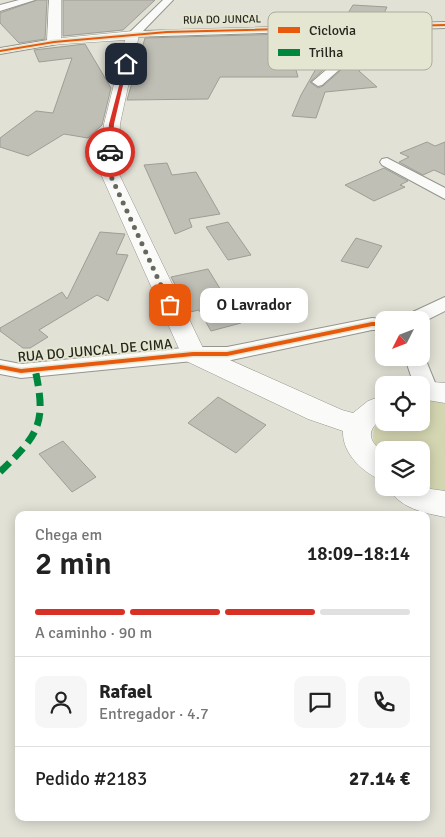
<!DOCTYPE html>
<html lang="pt">
<head>
<meta charset="utf-8">
<style>
	:root { --surface:#fff; --page:#f6f6f6; --text:#222; --muted:#767676; --line:#e0e0e0; --accent:#d93025 }
	body { margin:0; font-family:Signika,sans-serif; background:var(--page); color:var(--text); height:100vh; display:flex; flex-direction:column; font-size:19px; white-space:nowrap }
	* { box-sizing:border-box; margin:0 }
	p { font-size:16px; color:var(--muted) }
	.icon { flex:none; width:28px; height:28px; fill:none; stroke:currentColor; stroke-width:2; stroke-linecap:round; stroke-linejoin:round }
	.map { position:relative; flex:1; overflow:hidden }
	.sheet { position:absolute; left:15px; top:511px; width:415px; height:310px; display:flex; flex-direction:column; background:var(--surface); border-radius:10px; box-shadow:0 2px 12px #0003 }
	.sheet>* { flex:none }
	.needle { width:32px; rotate:228deg }
	.tools { position:absolute; left:375px; top:311px; display:grid; gap:10px }
	.tools a { display:grid; place-items:center; width:55px; height:55px; border-radius:10px; background:var(--surface); box-shadow:0 2px 12px #0003; font-size:25px }
	.pin { position:absolute; display:grid; place-items:center; width:42px; height:42px; color:#fff; margin:-21px; border-radius:10px; box-shadow:0 2px 8px #0006 }
	.courier { position:absolute; display:grid; place-items:center; width:50px; height:50px; margin:-25px; border:4px solid #d93025; border-radius:50%; background:#fff; color:#222; box-shadow:0 1px 6px #0007 }
	.bubble { position:absolute; height:35px; border-radius:10px; background:var(--surface); box-shadow:0 2px 12px #0003; font-size:16px; font-weight:600; line-height:35px; text-align:center }
	.headline em { font-style:normal; font-weight:600 }
	.headline div { display:flex; flex-direction:column-reverse }
	.headline { display:flex; align-items:center; justify-content:space-between; height:85px; padding:0 20px }
	h1 { font-size:32px; font-weight:600; line-height:38px }
	.bar { display:grid; grid-template-columns:repeat(4,1fr); gap:8px 5px; align-content:center; height:60px; padding:0 20px }
	.bar i { height:6px; border-radius:4px; background:var(--line) }
	.bar .on { background:var(--accent) }
	.bar p { grid-column:span 4 }
	.line { display:flex; align-items:center; gap:12px; padding:0 20px; border-top:1px solid var(--line) }
	.line div { flex:1 }
	.round { display:grid; place-items:center; flex:none; width:52px; height:52px; border-radius:10px; background:var(--page) }
	.map>svg:first-child { display:block }
</style>
</head>
<body>
<div class="map">
<svg width="445" height="837" viewBox="0 0 445 837">
	<rect width="100%" height="100%" fill="#e1e1d6"/>
	<path fill="#d4d5b1" d="M 421,400 L 439,401 L 445,404 L 445,491 L 429,488 L 421,484 L 421,450 L 384,450 L 384,452 L 374,444 C 372,433 373,424 384,418 L 384,422 L 421,422 Z"/>
	<path fill="#bfbfb6" stroke="#9e9e96" d="M 37,0 L 47,0 L 45,39 L 19,43 L 0,23 L 0,13 Z
		M 63,0 L 155,0 L 123,30 L 63,36 Z
		M 353,5 L 387,7 L 380,22 L 342,23 Z
		M 376,32 L 359,71 L 377,87 L 325,92 L 316,118 L 292,116 L 301,95 L 317,67 L 323,70 L 310,82 L 318,88 L 323,86 L 341,70 L 341,67 L 323,57 L 337,33 Z
		M 286,34 L 298,77 L 220,77 L 208,99 L 127,100 L 145,38 Z
		M 85,44 L 111,88 L 102,125 L 88,138 L 64,134 L 28,156 L 0,147 L 0,138 L 36,111 L 53,113 L 72,58 L 39,62 L 34,50 Z
		M 427,142 L 435,146 L 445,142 L 445,175 L 434,170 L 423,175 L 399,162 L 409,157 L 400,153 Z
		M 167,163 L 172,175 L 196,172 L 220,214 L 189,219 L 192,227 L 175,234 L 144,165 Z
		M 384,168 L 408,181 L 400,185 L 405,187 L 374,201 L 345,185 Z
		M 228,222 L 251,255 L 228,260 L 206,227 Z
		M 100,232 L 125,234 L 116,254 L 128,255 L 108,301 L 97,295 L 39,330 L 48,337 L 30,348 L 23,348 L 0,331 L 0,328 L 62,292 L 67,299 Z
		M 356,238 L 382,246 L 368,268 L 341,261 Z
		M 208,269 L 241,323 L 211,331 L 199,310 L 190,312 L 171,277 Z
		M 218,397 L 266,425 L 236,453 L 188,423 Z
		M 63,441 L 96,477 L 72,492 L 39,454 Z"/>
	<g fill="none" stroke-linecap="round" stroke-linejoin="round">
		<defs>
			<path id="minor" d="M 19,0 L 35,0 L 0,11 L 0,5 Z
				M 163,0 L 173,0 L 143,31 L 445,22 L 445,28 L 304,32 L 314,54 L 340,69 L 322,85 L 318,86 L 312,82 L 326,70 L 305,58 L 294,32 L 129,37 L 128,35 L 129,33 Z
				M 54,39 L 59,42 L 58,44 L 0,54 L 0,48 Z
				M 387,158 L 445,188 L 445,199 L 382,165 L 380,162 L 382,159 Z
				M 445,297 L 445,311 L 421,323 L 421,320 L 401,320 L 404,316 Z
				M 372,318 L 391,320 L 384,320 L 384,330 L 372,330 L 227,361 L 193,361 L 21,378 L 0,374 L 0,360 L 21,364 L 193,347 L 227,347 Z
				M 421,353 L 425,358 L 438,390 L 435,395 L 427,398 L 421,396 L 421,385 L 414,385 L 405,358 L 421,358 Z"/>
			<path id="tertiary" d="M 49,0 L 61,0 L 61,38 L 133,31 L 139,35 L 120,124 L 118,172 L 203,348 L 342,410 L 353,413 L 368,401 L 384,395 L 384,417 C 366,430 367,440 384,453 L 384,481 C 364,474 342,454 343,431 L 308,419 L 184,360 L 100,172 L 104,124 L 125,40 L 49,45 L 47,42 Z
				M 421,381 L 445,383 L 445,403 L 421,399 L 421,385 L 411,385 Z
				M 421,483 L 431,489 L 445,491 L 445,517 C 424,513 399,508 389,488 L 421,488 Z"/>
		</defs>
		<use href="#minor" stroke="#95958d" stroke-width="2"/>
		<use href="#tertiary" stroke="#95958d" stroke-width="1"/>
		<use href="#minor" fill="#fafaf9" fill-rule="evenodd"/>
		<use href="#tertiary" fill="#fafaf9" fill-rule="evenodd"/>
		<path stroke="#00873e" stroke-width="7" stroke-dasharray="13 7" stroke-linecap="butt" d="M 0,472 C 39,434 47,424 35,369"/>
		<defs>
			<path id="cycleway" d="M 445,24 L 445,26 L 167,33 L 54,43 L 0,52 L 0,50 L 54,41 L 167,31 Z
				M 372,322 L 384,322 L 384,326 L 372,326 L 227,356 L 193,356 L 21,373 L 0,369 L 0,365 L 21,369 L 193,352 L 227,352 Z"/>
		</defs>
		<use href="#cycleway" stroke="#e5e6d1" stroke-width="3"/>
		<use href="#cycleway" fill="#e8590c" fill-rule="evenodd"/>
	</g>
	<path fill="#d93025" d="M 125,63 L 128,64 L 114,124 L 112,152 L 110,153 L 107,152 L 109,124 Z"/>
	<g fill="none" stroke-linecap="round" stroke-linejoin="round">
		<path stroke="#67675e" stroke-width="5" stroke-dasharray="0 9" d="M 110,152 L 109,172 L 170,305"/>
	</g>
	<g text-anchor="middle" stroke-width="4" stroke-linejoin="round" paint-order="stroke">
		<g font-size="11" fill="#26261e" stroke="#e5e6d1">
			<text transform="translate(222 19) rotate(-1)" y="4">RUA DO JUNCAL</text>
		</g>
		<g font-size="14" fill="#26261e" stroke="#e5e6d1">
			<text transform="translate(95 350) rotate(-5)" y="5">RUA DO JUNCAL DE CIMA</text>
		</g>
	</g>
	<rect x="268" y="12" width="164" height="58" rx="8" fill="#e5e6d1" stroke="#acac9b" stroke-width="1"/>
	<rect x="278" y="27" width="22" height="6" fill="#e8590c"/>
	<rect x="278" y="49" width="22" height="7" fill="#00873e"/>
	<g font-size="14" fill="#26261e">
		<text x="309" y="35">Ciclovia</text>
		<text x="309" y="57">Trilha</text>
	</g>
</svg>
<div class="tools">
<a><svg class="needle" viewBox="-14 -14 28 28"><path d="M0-13l5 13h-10z" fill="#e53935"/><path d="M0 13l5-13h-10z" fill="#767676"/></svg></a>
<a><svg class="icon" aria-label="locate" viewBox="0 0 24 24"><circle cx="12" cy="12" r="6"/><path d="M12 2v4M12 18v4M2 12h4M18 12h4"/></svg></a>
<a><svg class="icon" aria-label="layers" viewBox="0 0 24 24"><path d="M12 4l9 5-9 5-9-5zM3 14l9 5 9-5"/></svg></a>
</div>
<div class="pin" style="left:170px;top:305px;background:#ea580c"><svg class="icon" aria-label="bag" viewBox="0 0 24 24"><path d="M5 8h14l-1 12H6zM9 8a3 3 0 0 1 6 0"/></svg></div>
<div class="pin" style="left:126px;top:64px;background:#1f2937"><svg class="icon" aria-label="home" viewBox="0 0 24 24"><path d="M3 11l9-7 9 7M6 9v11h12V9"/></svg></div>
<div class="courier" style="left:110px;top:152px"><svg class="icon" aria-label="car" viewBox="0 0 24 24"><path d="M5 17H2v-5l4-1 3-4h7l3 4 3 1v5h-3M9 17h6M6 11h13"/><circle cx="7" cy="17" r="2"/><circle cx="17" cy="17" r="2"/></svg></div>
<div class="bubble" style="left:200px;top:288px;width:108px">O Lavrador</div>
<section class="sheet">
<div class="headline"><div><h1>2 min</h1><p>Chega em</p></div><em>18:09–18:14</em></div>
<div class="bar"><i class="on"></i><i class="on"></i><i class="on"></i><i></i><p>A caminho · 90 m</p></div>
<div class="line" style="height:90px"><a class="round"><svg class="icon" aria-label="person" viewBox="0 0 24 24"><circle cx="12" cy="8" r="4"/><path d="M4 21q1-7 8-7t8 7"/></svg></a><div><b>Rafael</b><p>Entregador · 4.7</p></div><a class="round"><svg class="icon" aria-label="chat" viewBox="0 0 24 24"><path d="M4 5h16v11H9l-5 4z"/></svg></a><a class="round"><svg class="icon" aria-label="phone" viewBox="0 0 24 24"><path d="M5 4h4l2 5-3 2q2 4 5 5l2-3 5 2v4C11 20 4 13 5 4z"/></svg></a></div>
<div class="line" style="height:65px"><div>Pedido #2183</div><b>27.14 €</b></div>
</section>
</div>
</body>
</html>
